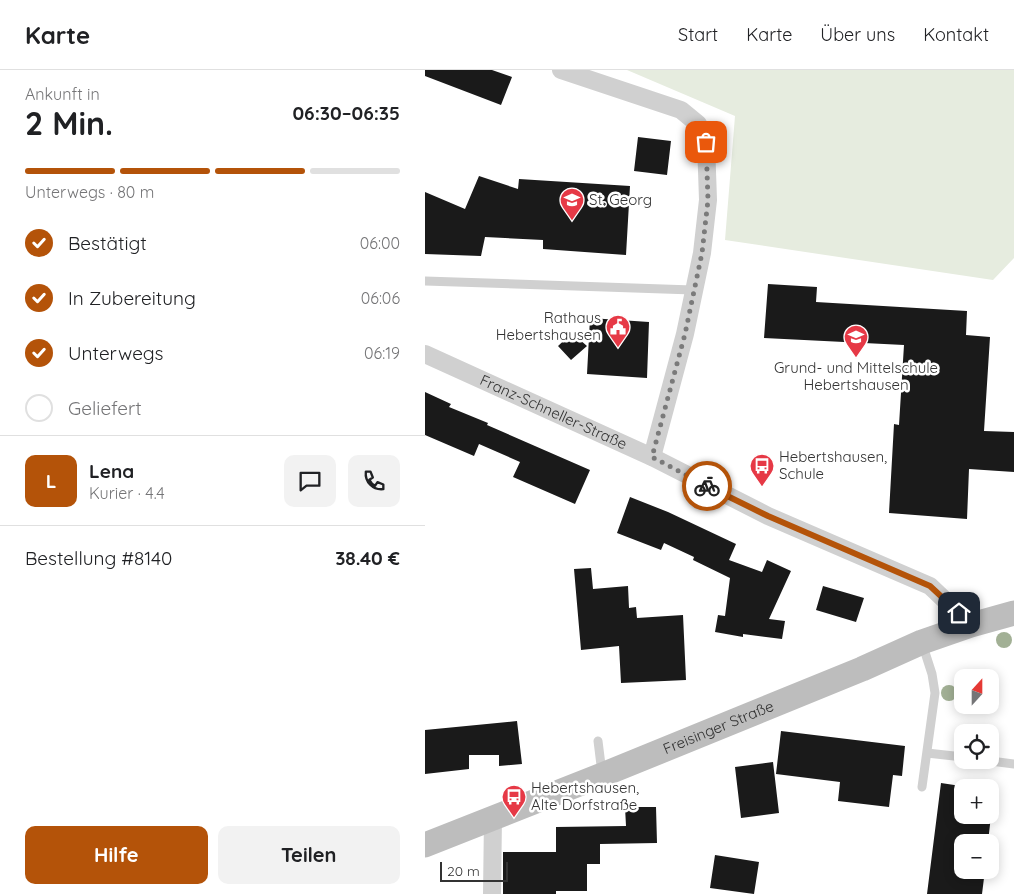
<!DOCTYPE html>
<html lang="de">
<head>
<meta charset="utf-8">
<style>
	:root { --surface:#fff; --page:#f2f2f2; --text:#202124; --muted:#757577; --line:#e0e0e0; --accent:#b45309 }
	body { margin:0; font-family:Quicksand,sans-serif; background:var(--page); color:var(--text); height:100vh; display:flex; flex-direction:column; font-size:19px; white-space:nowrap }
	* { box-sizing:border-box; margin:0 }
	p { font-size:16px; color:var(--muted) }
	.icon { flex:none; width:28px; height:28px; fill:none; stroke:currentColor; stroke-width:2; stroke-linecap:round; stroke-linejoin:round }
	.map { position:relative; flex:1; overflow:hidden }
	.drawer { display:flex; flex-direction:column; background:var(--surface); width:425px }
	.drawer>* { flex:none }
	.needle { width:32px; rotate:21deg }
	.tools { position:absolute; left:529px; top:599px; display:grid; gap:10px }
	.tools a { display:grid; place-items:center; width:45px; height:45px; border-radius:10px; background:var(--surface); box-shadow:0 2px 12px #0003; font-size:25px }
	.scale { position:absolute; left:15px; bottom:12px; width:68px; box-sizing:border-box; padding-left:5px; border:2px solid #333; border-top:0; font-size:14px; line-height:18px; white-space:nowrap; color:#333; -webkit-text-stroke:4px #fff; paint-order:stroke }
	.pin { position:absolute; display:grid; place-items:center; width:42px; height:42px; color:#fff; margin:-21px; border-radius:10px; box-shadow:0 2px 8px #0006 }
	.courier { position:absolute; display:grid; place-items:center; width:50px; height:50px; margin:-25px; border:4px solid #b45309; border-radius:50%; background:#fff; color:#222; box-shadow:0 1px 6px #0007 }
	.summary em { font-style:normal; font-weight:800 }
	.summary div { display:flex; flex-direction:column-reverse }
	.summary { display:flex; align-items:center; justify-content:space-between; height:85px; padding:0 25px }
	h1 { font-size:32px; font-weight:800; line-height:38px }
	.bar { display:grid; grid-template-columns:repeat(4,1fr); gap:8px 5px; align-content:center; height:60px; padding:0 25px }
	.bar i { height:6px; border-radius:4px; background:var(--line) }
	.bar .on { background:var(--accent) }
	.bar p { grid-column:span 4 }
	.line { display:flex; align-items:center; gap:12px; padding:0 25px; border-top:1px solid var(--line) }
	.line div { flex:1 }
	.round { display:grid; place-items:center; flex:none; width:52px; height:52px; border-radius:10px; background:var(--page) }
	ol { padding:0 25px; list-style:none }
	li { display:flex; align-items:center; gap:15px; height:55px }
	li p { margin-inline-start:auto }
	li .icon { padding:5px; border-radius:50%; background:var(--accent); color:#fff; stroke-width:4 }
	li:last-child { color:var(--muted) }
	li i { width:28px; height:28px; border:2px solid var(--line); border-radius:50% }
	.primary-button { display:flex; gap:10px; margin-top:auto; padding:10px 25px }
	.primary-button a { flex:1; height:58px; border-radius:10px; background:var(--accent); color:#fff; font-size:20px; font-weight:800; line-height:58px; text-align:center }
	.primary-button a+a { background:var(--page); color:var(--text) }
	header { display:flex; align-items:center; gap:30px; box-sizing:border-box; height:70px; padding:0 25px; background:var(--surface); border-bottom:1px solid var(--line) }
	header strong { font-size:24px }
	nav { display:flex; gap:28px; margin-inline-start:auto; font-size:18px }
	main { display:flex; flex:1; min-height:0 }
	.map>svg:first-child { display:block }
</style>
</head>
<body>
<header>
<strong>Karte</strong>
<nav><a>Start</a><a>Karte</a><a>Über uns</a><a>Kontakt</a></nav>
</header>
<main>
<section class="drawer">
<div class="summary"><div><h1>2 Min.</h1><p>Ankunft in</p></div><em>06:30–06:35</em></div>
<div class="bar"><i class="on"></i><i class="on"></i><i class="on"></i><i></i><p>Unterwegs · 80 m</p></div>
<ol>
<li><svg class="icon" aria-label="check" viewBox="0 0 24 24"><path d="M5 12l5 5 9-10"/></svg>Bestätigt<p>06:00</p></li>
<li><svg class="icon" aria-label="check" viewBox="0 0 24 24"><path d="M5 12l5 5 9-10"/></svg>In Zubereitung<p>06:06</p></li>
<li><svg class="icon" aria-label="check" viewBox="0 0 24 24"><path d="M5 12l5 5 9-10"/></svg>Unterwegs<p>06:19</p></li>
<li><i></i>Geliefert</li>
</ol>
<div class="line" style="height:90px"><b class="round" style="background:var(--accent);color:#fff">L</b><div><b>Lena</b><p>Kurier · 4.4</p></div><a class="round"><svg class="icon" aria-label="chat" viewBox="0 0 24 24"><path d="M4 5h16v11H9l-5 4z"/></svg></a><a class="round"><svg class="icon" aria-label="phone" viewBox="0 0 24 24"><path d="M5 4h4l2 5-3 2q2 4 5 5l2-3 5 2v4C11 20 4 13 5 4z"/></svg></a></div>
<div class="line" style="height:65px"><div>Bestellung #8140</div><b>38.40 €</b></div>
<div class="primary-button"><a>Hilfe</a><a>Teilen</a></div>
</section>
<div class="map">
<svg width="589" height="824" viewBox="0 0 589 824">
	<rect width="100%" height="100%" fill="#fff"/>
	<path fill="#e6ecdf" d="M 202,0 L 589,0 L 589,188 L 568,210 L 300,170 L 310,46 Z"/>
	<path fill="#1a1a1a" d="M 0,0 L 67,0 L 87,7 L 76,35 L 0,6 Z
		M 213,67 L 246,71 L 242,105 L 209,101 Z
		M 54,106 L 93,119 L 94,109 L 205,116 L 201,185 L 118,179 L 118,170 L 60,167 L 56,186 L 0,184 L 0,122 L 40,139 Z
		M 343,214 L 392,217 L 391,232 L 542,241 L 541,265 L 565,267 L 559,361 L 589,362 L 589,402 L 544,399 L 542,449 L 464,443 L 469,354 L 474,355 L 479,275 L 339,268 Z
		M 165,248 L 224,252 L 222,308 L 162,304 Z
		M 147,263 L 162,276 L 146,290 L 133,276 Z
		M 0,322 L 26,334 L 24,337 L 63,353 L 62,355 L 165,400 L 150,434 L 88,407 L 95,392 L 54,374 L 49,386 L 0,365 Z
		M 205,427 L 243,442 L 311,474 L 304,490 L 337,502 L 342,490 L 366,501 L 344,549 L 360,551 L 357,569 L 318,564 L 318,567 L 290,562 L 293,545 L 300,546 L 305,508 L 268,490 L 269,487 L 239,473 L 236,480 L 192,463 Z
		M 166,498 L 168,519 L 203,516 L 204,538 L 211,537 L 212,548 L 258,545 L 261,610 L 196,613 L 194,576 L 156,580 L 149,499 Z
		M 398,516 L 439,528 L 431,552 L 391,540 Z
		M 92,651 L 97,694 L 74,696 L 74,685 L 44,685 L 44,699 L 0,704 L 0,660 Z
		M 356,661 L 480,676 L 477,706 L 468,705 L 464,737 L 413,731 L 415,712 L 351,704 Z
		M 348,692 L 354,743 L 316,748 L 310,697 Z
		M 516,713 L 549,718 L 538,718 L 538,745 L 565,745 L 565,720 L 569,720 L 563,772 L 538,772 L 538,800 L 560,800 L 557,824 L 502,824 Z
		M 200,737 L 231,737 L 232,773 L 175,774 L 175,794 L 162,794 L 162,821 L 131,821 L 131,824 L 78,824 L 78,782 L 131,782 L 131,757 L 201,756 Z
		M 290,785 L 334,792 L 329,824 L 285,818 Z"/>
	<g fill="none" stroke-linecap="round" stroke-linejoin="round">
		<path stroke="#d0d0d0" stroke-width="9" d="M 0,211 L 268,220
			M 173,671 L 177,703
			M 502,683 L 538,687
			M 558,690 L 589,694
			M 497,717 L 510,623 L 507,604 L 497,573"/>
		<g stroke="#d0d0d0" stroke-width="18">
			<path d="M 136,0 L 256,40 L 273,54 L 281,72 L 283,130 L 277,183 L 260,264 L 227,387"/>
			<path id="s1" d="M 0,284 L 227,387 L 343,446 L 505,516 L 546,555"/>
			<path d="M 67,824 L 68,747"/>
		</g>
		<path stroke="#bdbdbd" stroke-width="25" id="s2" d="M 0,775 L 177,705 L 437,599 L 497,572 L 546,555 L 589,543"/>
	</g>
	<g fill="#a2b095">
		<circle cx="579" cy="570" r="8"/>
		<circle cx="524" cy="623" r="8"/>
	</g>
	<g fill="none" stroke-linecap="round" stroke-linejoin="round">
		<path stroke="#7a7a7a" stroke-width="5" stroke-dasharray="0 9" d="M 281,72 L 283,130 L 277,183 L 260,264 L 227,387 L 282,416"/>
		<path stroke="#b45309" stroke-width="6" d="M 282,416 L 343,446 L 505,516 L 534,543"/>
	</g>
	<defs>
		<symbol id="school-pin" viewBox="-11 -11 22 30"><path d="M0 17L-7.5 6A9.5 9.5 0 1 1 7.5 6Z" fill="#e63946" stroke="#fff"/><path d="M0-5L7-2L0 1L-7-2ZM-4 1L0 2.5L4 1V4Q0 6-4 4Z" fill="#fff"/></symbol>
		<symbol id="civic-pin" viewBox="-11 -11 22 30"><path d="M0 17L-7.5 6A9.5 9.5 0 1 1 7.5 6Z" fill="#e63946" stroke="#fff"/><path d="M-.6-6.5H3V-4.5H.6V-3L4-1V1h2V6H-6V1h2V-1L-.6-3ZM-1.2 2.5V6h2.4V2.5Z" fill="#fff"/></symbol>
		<symbol id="bus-pin" viewBox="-11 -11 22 30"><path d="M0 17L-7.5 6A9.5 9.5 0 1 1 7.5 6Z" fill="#e63946" stroke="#fff"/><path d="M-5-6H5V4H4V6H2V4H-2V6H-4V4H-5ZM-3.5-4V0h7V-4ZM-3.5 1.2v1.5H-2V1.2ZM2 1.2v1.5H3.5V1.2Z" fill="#fff"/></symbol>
	</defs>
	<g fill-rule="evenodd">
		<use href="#school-pin" x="133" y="116" width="28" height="38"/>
		<use href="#civic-pin" x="179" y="243" width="28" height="38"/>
		<use href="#school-pin" x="417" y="253" width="28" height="38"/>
		<use href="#bus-pin" x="323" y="382" width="28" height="38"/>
		<use href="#bus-pin" x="75" y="713" width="28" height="38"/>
	</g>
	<g text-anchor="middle" stroke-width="5" stroke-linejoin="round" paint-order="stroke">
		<g font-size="15" fill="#333" stroke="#fff" text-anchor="start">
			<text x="164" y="135">St. Georg</text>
			<text x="176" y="253" text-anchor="end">Rathaus<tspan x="176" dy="17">Hebertshausen</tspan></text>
			<text x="431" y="303" text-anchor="middle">Grund- und Mittelschule<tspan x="431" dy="17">Hebertshausen</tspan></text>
			<text x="354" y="392">Hebertshausen,<tspan x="354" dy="17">Schule</tspan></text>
			<text x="106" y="723">Hebertshausen,<tspan x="106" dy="17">Alte Dorfstraße</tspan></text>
		</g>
		<g font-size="15" fill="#333" stroke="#fff">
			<text dy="5" stroke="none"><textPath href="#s1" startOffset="141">Franz-Schneller-Straße</textPath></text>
			<text dy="5" stroke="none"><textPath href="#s2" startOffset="316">Freisinger Straße</textPath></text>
		</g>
	</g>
</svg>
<div class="tools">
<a><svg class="needle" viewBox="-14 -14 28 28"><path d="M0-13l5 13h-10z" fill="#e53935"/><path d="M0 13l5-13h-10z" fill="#757577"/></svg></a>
<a><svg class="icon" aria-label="locate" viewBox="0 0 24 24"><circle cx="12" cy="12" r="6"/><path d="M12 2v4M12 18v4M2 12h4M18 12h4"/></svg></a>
<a>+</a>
<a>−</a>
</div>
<div class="scale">20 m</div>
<div class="pin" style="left:281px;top:72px;background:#ea580c"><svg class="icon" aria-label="bag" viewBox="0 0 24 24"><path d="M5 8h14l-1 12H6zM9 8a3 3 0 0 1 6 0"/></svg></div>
<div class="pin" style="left:534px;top:543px;background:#1f2937"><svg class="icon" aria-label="home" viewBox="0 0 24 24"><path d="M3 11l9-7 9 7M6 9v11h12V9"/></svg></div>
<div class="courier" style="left:282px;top:416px"><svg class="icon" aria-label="bike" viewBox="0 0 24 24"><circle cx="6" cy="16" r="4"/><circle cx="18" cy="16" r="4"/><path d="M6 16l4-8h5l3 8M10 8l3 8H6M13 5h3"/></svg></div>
</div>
</main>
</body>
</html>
